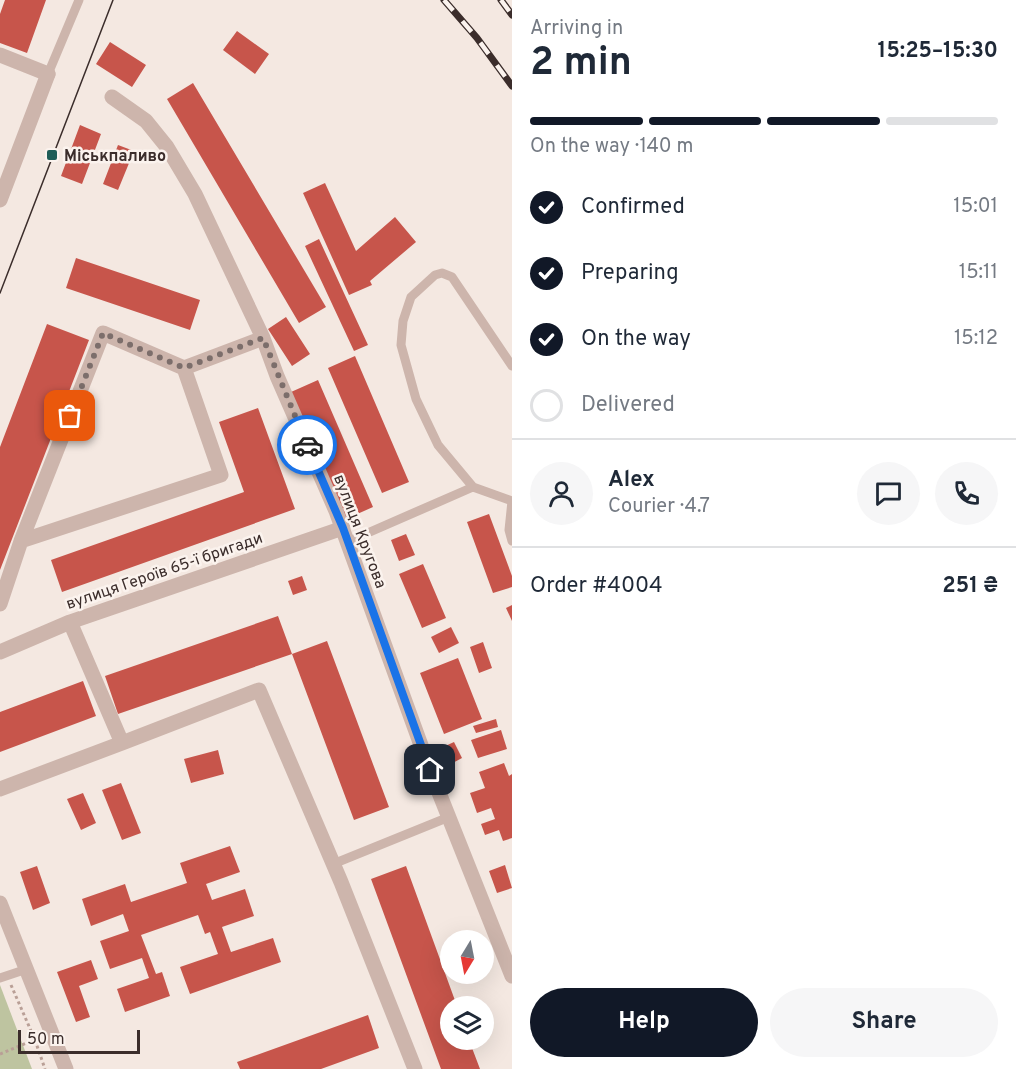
<!DOCTYPE html>
<html lang="en">
<head>
<meta charset="utf-8">
<style>
	:root { --surface:#fff; --page:#f6f6f7; --text:#1f2937; --muted:#747a83; --line:#e0e1e3; --accent:#111827 }
	body { margin:0; font-family:Overpass,sans-serif; background:var(--page); color:var(--text); height:100vh; display:flex; flex-direction:column; font-size:22px; white-space:nowrap }
	* { box-sizing:border-box; margin:0 }
	p { font-size:20px; color:var(--muted) }
	.icon { flex:none; width:33px; height:33px; fill:none; stroke:currentColor; stroke-width:2; stroke-linecap:round; stroke-linejoin:round }
	.map { position:relative; flex:1; overflow:hidden }
	.drawer { display:flex; flex-direction:column; background:var(--surface); width:504px }
	.drawer>* { flex:none }
	.needle { width:39px; rotate:190deg }
	.controls { position:absolute; left:440px; top:930px; display:grid; gap:12px }
	.controls a { display:grid; place-items:center; width:54px; height:54px; border-radius:50%; background:var(--surface); box-shadow:0 6px 24px #0002; font-size:30px }
	.scale { position:absolute; left:18px; bottom:15px; width:122px; box-sizing:border-box; padding-left:6px; border:3px solid #3b2d2b; border-top:0; font-size:16px; line-height:21px; white-space:nowrap; color:#3b2d2b; -webkit-text-stroke:4px #fbf3ee; paint-order:stroke }
	.pin { position:absolute; display:grid; place-items:center; width:51px; height:51px; color:#fff; margin:-26px; border-radius:12px; box-shadow:0 3px 9px #0006 }
	.courier { position:absolute; display:grid; place-items:center; width:60px; height:60px; margin:-30px; border:4px solid #1a73e8; border-radius:50%; background:#fff; color:#222; box-shadow:0 2px 8px #0007 }
	.summary em { font-style:normal; font-weight:700 }
	.summary div { display:flex; flex-direction:column-reverse }
	.summary { display:flex; align-items:center; justify-content:space-between; height:102px; padding:0 18px }
	h1 { font-size:39px; font-weight:700; line-height:45px }
	.bar { display:grid; grid-template-columns:repeat(4,1fr); gap:9px 6px; align-content:center; height:72px; padding:0 18px }
	.bar i { height:8px; border-radius:4px; background:var(--line) }
	.bar .active { background:var(--accent) }
	.bar p { grid-column:span 4 }
	.line { display:flex; align-items:center; gap:15px; padding:0 18px; border-top:2px solid var(--line) }
	.line div { flex:1 }
	.round { display:grid; place-items:center; flex:none; width:63px; height:63px; border-radius:32px; background:var(--page) }
	ol { padding:0 18px; list-style:none }
	li { display:flex; align-items:center; gap:18px; height:66px }
	li p { margin-inline-start:auto }
	li .icon { padding:6px; border-radius:50%; background:var(--accent); color:#fff; stroke-width:4 }
	li:last-child { color:var(--muted) }
	li i { width:33px; height:33px; border:3px solid var(--line); border-radius:50% }
	.action { display:flex; gap:12px; margin-top:auto; padding:12px 18px }
	.action a { flex:1; height:69px; border-radius:36px; background:var(--accent); color:#fff; font-size:24px; font-weight:700; line-height:69px; text-align:center }
	.action a+a { background:var(--page); color:var(--text) }
	main { display:flex; flex:1; min-height:0 }
	.map>svg:first-child { display:block }
</style>
</head>
<body>
<main>
<div class="map">
<svg width="512" height="1069" viewBox="0 0 512 1069">
	<rect width="100%" height="100%" fill="#f4e8e1"/>
	<path fill="#bec4a0" d="M 0,985 L 32,1069 L 0,1069 Z"/>
	<path fill="#c7554b" d="M 5,0 L 46,0 L 27,53 L 0,43 L 0,14 Z
		M 237,31 L 269,54 L 255,74 L 223,50 Z
		M 110,42 L 146,65 L 132,87 L 96,64 Z
		M 193,83 L 326,307 L 299,323 L 167,99 Z
		M 80,125 L 101,134 L 82,184 L 61,176 Z
		M 118,145 L 134,151 L 118,190 L 103,184 Z
		M 325,183 L 356,251 L 395,217 L 416,242 L 370,281 L 372,285 L 349,295 L 303,193 Z
		M 319,239 L 368,345 L 354,351 L 305,246 Z
		M 76,258 L 200,300 L 190,330 L 66,288 Z
		M 286,317 L 310,354 L 292,366 L 268,329 Z
		M 47,324 L 89,340 L 0,570 L 0,447 Z
		M 355,356 L 409,482 L 382,493 L 328,368 Z
		M 318,380 L 373,507 L 346,519 L 291,392 Z
		M 258,408 L 295,509 L 62,592 L 51,560 L 244,492 L 219,422 Z
		M 489,514 L 512,576 L 512,587 L 493,593 L 467,522 Z
		M 406,534 L 415,555 L 399,561 L 391,540 Z
		M 423,564 L 446,618 L 422,628 L 399,574 Z
		M 302,576 L 307,590 L 293,595 L 288,581 Z
		M 512,605 L 512,621 L 506,608 Z
		M 278,616 L 292,654 L 327,641 L 389,807 L 354,820 L 292,654 L 118,714 L 105,676 Z
		M 451,627 L 459,643 L 439,653 L 431,637 Z
		M 483,642 L 492,668 L 479,673 L 470,647 Z
		M 458,658 L 482,719 L 444,734 L 420,673 Z
		M 83,681 L 96,716 L 0,752 L 0,712 Z
		M 496,719 L 498,727 L 476,733 L 473,726 Z
		M 501,730 L 507,749 L 478,758 L 471,740 Z
		M 454,742 L 462,758 L 449,765 L 441,748 Z
		M 218,750 L 224,774 L 191,783 L 184,759 Z
		M 504,763 L 509,776 L 512,774 L 512,838 L 503,841 L 499,830 L 485,835 L 481,824 L 495,819 L 491,808 L 477,813 L 470,793 L 485,788 L 479,772 Z
		M 121,783 L 141,833 L 122,840 L 102,790 Z
		M 83,793 L 96,823 L 81,830 L 67,799 Z
		M 230,846 L 240,872 L 206,884 L 212,900 L 245,889 L 254,916 L 222,927 L 231,952 L 273,938 L 281,962 L 190,994 L 180,967 L 218,954 L 210,932 L 205,934 L 198,915 L 141,935 L 156,974 L 162,972 L 170,996 L 125,1012 L 117,989 L 149,978 L 142,958 L 110,969 L 100,941 L 129,931 L 123,914 L 91,926 L 82,899 L 125,884 L 131,902 L 187,883 L 180,863 Z
		M 505,865 L 512,888 L 497,893 L 489,871 Z
		M 37,866 L 50,903 L 33,910 L 20,872 Z
		M 406,866 L 457,1006 L 450,1006 L 450,1040 L 469,1040 L 480,1069 L 441,1069 L 371,879 Z
		M 91,960 L 98,979 L 79,986 L 90,1017 L 76,1022 L 57,972 Z
		M 368,1015 L 379,1048 L 321,1069 L 240,1069 L 237,1062 Z"/>
	<g fill="none" stroke-linecap="round" stroke-linejoin="round">
		<path stroke="#b99f96" stroke-width="3" stroke-dasharray="3 3" stroke-linecap="butt" d="M 11,985 L 35,1040 L 45,1069
			M 0,1054 L 34,1040"/>
		<path stroke="#cdb5ac" stroke-width="9" d="M 48,74 L 79,0
			M 512,366 L 452,277 L 442,273 L 435,275 L 411,297 L 403,321 L 401,345 L 416,399 L 438,445 L 473,487 L 512,501
			M 512,501 L 509,530 L 512,541
			M 347,542 L 473,487
			M 333,864 L 449,817
			M 0,978 L 27,969"/>
		<path stroke="#cdb5ac" stroke-width="15" d="M 0,55 L 48,74
			M 112,97 L 146,121 L 167,147 L 195,194 L 263,338 L 277,376 L 336,511 L 430,770 L 512,976
			M 21,541 L 221,475 L 184,368
			M 0,604 L 21,541 L 103,333 L 184,368 L 263,338
			M 70,622 L 122,743 L 259,690 L 341,882 L 415,1069
			M 0,652 L 70,622 L 343,528
			M 0,789 L 122,743
			M 0,903 L 66,1069"/>
		<path stroke="#cdb5ac" stroke-width="15" d="M 0,200 L 48,74"/>
		<path stroke="#3b2d2b" stroke-width="1.5" d="M 0,293 L 113,0"/>
		<defs>
			<path id="rail" d="M 444,0 L 477,38 L 512,86
				M 501,0 L 512,15"/>
		</defs>
		<use href="#rail" stroke="#3b2d2b" stroke-width="7"/>
		<use href="#rail" stroke="#fbf3ee" stroke-width="4.5" stroke-dasharray="14" stroke-linecap="butt"/>
	</g>
	<g fill="none" stroke-linecap="round" stroke-linejoin="round">
		<path stroke="#7c6e6b" stroke-width="6" stroke-dasharray="0 10.8" d="M 70,416 L 103,333 L 184,368 L 263,338 L 307,445"/>
		<path stroke="#1a73e8" stroke-width="8" d="M 307,445 L 343,528 L 430,770"/>
	</g>
	<rect fill="#1f5d57" stroke="#fbf3ee" stroke-width="2" x="46" y="149" width="12" height="12" rx="3"/>
	<g text-anchor="middle" stroke-width="5" stroke-linejoin="round" paint-order="stroke">
		<g font-size="16" font-weight="bold" fill="#3b2d2b" stroke="#fbf3ee" text-anchor="start">
			<text x="64" y="161">Міськпаливо</text>
		</g>
		<g font-size="16" fill="#3b2d2b" stroke="#fbf3ee">
			<text transform="translate(361 531) rotate(69)" y="6">вулиця Кругова</text>
			<text transform="translate(164 570) rotate(-19)" y="6">вулиця Героїв 65-ї бригади</text>
		</g>
	</g>
</svg>
<div class="controls">
<a><svg class="needle" viewBox="-14 -14 28 28"><path d="M0-13l5 13h-10z" fill="#e53935"/><path d="M0 13l5-13h-10z" fill="#747a83"/></svg></a>
<a><svg class="icon" aria-label="layers" viewBox="0 0 24 24"><path d="M12 4l9 5-9 5-9-5zM3 14l9 5 9-5"/></svg></a>
</div>
<div class="scale">50 m</div>
<div class="pin" style="left:70px;top:416px;background:#ea580c"><svg class="icon" aria-label="bag" viewBox="0 0 24 24"><path d="M5 8h14l-1 12H6zM9 8a3 3 0 0 1 6 0"/></svg></div>
<div class="pin" style="left:430px;top:770px;background:#1f2937"><svg class="icon" aria-label="home" viewBox="0 0 24 24"><path d="M3 11l9-7 9 7M6 9v11h12V9"/></svg></div>
<div class="courier" style="left:307px;top:445px"><svg class="icon" aria-label="car" viewBox="0 0 24 24"><path d="M5 17H2v-5l4-1 3-4h7l3 4 3 1v5h-3M9 17h6M6 11h13"/><circle cx="7" cy="17" r="2"/><circle cx="17" cy="17" r="2"/></svg></div>
</div>
<section class="drawer">
<div class="summary"><div><h1>2 min</h1><p>Arriving in</p></div><em>15:25–15:30</em></div>
<div class="bar"><i class="active"></i><i class="active"></i><i class="active"></i><i></i><p>On the way · 140 m</p></div>
<ol>
<li><svg class="icon" aria-label="check" viewBox="0 0 24 24"><path d="M5 12l5 5 9-10"/></svg>Confirmed<p>15:01</p></li>
<li><svg class="icon" aria-label="check" viewBox="0 0 24 24"><path d="M5 12l5 5 9-10"/></svg>Preparing<p>15:11</p></li>
<li><svg class="icon" aria-label="check" viewBox="0 0 24 24"><path d="M5 12l5 5 9-10"/></svg>On the way<p>15:12</p></li>
<li><i></i>Delivered</li>
</ol>
<div class="line" style="height:108px"><a class="round"><svg class="icon" aria-label="person" viewBox="0 0 24 24"><circle cx="12" cy="8" r="4"/><path d="M4 21q1-7 8-7t8 7"/></svg></a><div><b>Alex</b><p>Courier · 4.7</p></div><a class="round"><svg class="icon" aria-label="chat" viewBox="0 0 24 24"><path d="M4 5h16v11H9l-5 4z"/></svg></a><a class="round"><svg class="icon" aria-label="phone" viewBox="0 0 24 24"><path d="M5 4h4l2 5-3 2q2 4 5 5l2-3 5 2v4C11 20 4 13 5 4z"/></svg></a></div>
<div class="line" style="height:78px"><div>Order #4004</div><b>251 ₴</b></div>
<div class="action"><a>Help</a><a>Share</a></div>
</section>
</main>
</body>
</html>
